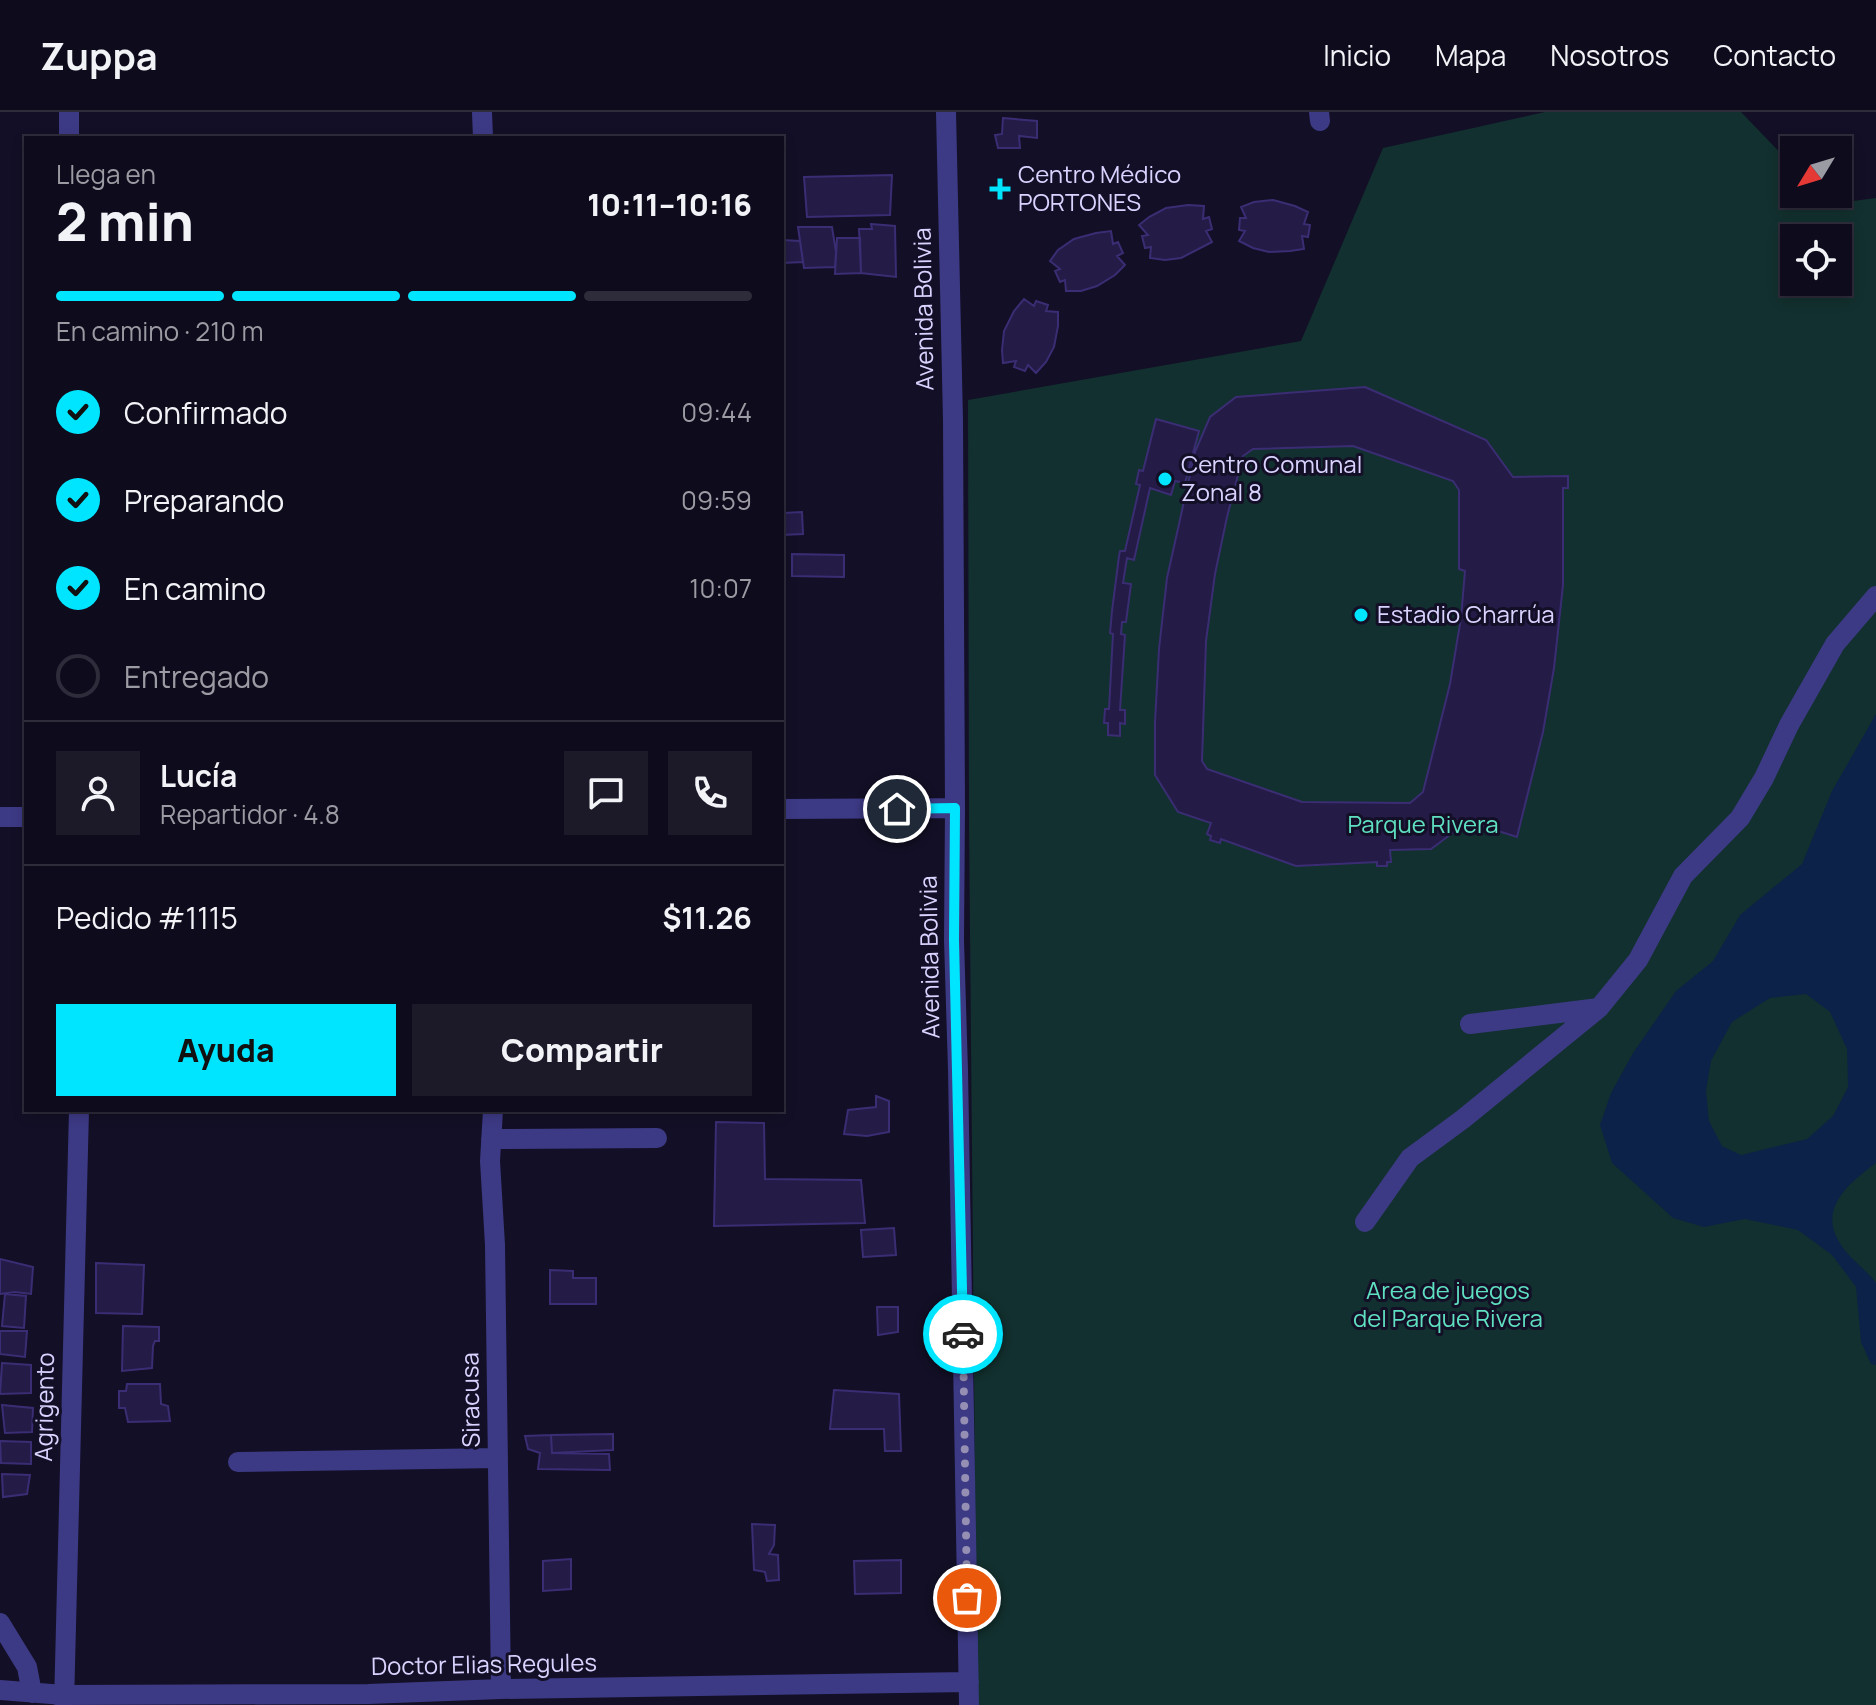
<!DOCTYPE html>
<html lang="es">
<head>
<meta charset="utf-8">
<style>
	:root { --surface:#0e0b1c; --page:#1c1929; --text:#f1f3f6; --muted:#9b9ba3; --line:#2e2b3b; --accent:#00e5ff }
	body { margin:0; font-family:Manrope,sans-serif; background:var(--page); color:var(--text); height:100vh; display:flex; flex-direction:column; font-size:30px; white-space:nowrap }
	* { box-sizing:border-box; margin:0 }
	p { font-size:26px; color:var(--muted) }
	.icon { flex:none; width:44px; height:44px; fill:none; stroke:currentColor; stroke-width:2; stroke-linecap:round; stroke-linejoin:round }
	.map { position:relative; flex:1; overflow:hidden }
	.sheet { position:absolute; left:24px; top:24px; width:760px; height:976px; display:flex; flex-direction:column; background:var(--surface); border-radius:0px; box-shadow:0 4px 12px #0003,0 0 0 2px var(--line) }
	.sheet>* { flex:none }
	.needle { width:52px; rotate:232deg }
	.tools { position:absolute; left:1780px; top:24px; display:grid; gap:16px }
	.tools a { display:grid; place-items:center; width:72px; height:72px; border-radius:0px; background:var(--surface); box-shadow:0 4px 12px #0003,0 0 0 2px var(--line); font-size:40px }
	.pin { position:absolute; display:grid; place-items:center; width:68px; height:68px; color:#fff; margin:-34px; border:4px solid #fff; border-radius:50%; box-shadow:0 2px 8px #0007 }
	.courier { position:absolute; display:grid; place-items:center; width:80px; height:80px; margin:-40px; border:6px solid #00e5ff; border-radius:50%; background:#fff; color:#222; box-shadow:0 2px 10px #0007 }
	.head em { font-style:normal; font-weight:800 }
	.head div { display:flex; flex-direction:column-reverse }
	.head { display:flex; align-items:center; justify-content:space-between; height:136px; padding:0 32px }
	h1 { font-size:52px; font-weight:800; line-height:60px }
	.bar { display:grid; grid-template-columns:repeat(4,1fr); gap:12px 8px; align-content:center; height:96px; padding:0 32px }
	.bar i { height:10px; border-radius:6px; background:var(--line) }
	.bar .selected { background:var(--accent) }
	.bar p { grid-column:span 4 }
	.line { display:flex; align-items:center; gap:20px; padding:0 32px; border-top:2px solid var(--line) }
	.line div { flex:1 }
	.round { display:grid; place-items:center; flex:none; width:84px; height:84px; border-radius:0px; background:var(--page) }
	ol { padding:0 32px; list-style:none }
	li { display:flex; align-items:center; gap:24px; height:88px }
	li p { margin-inline-start:auto }
	li .icon { padding:8px; border-radius:50%; background:var(--accent); color:#111; stroke-width:4 }
	li:last-child { color:var(--muted) }
	li i { width:44px; height:44px; border:4px solid var(--line); border-radius:50% }
	.button { display:flex; gap:16px; margin-top:auto; padding:16px 32px }
	.button a { flex:1; height:92px; border-radius:0px; background:var(--accent); color:#111; font-size:32px; font-weight:800; line-height:92px; text-align:center }
	.button a+a { background:var(--page); color:var(--text) }
	header { display:flex; align-items:center; gap:48px; box-sizing:border-box; height:112px; padding:0 40px; background:var(--surface); border-bottom:2px solid var(--line) }
	header strong { font-size:38px }
	nav { display:flex; gap:44px; margin-inline-start:auto; font-size:28px }
	.map>svg:first-child { display:block }
</style>
</head>
<body>
<header>
<strong>Zuppa</strong>
<nav><a>Inicio</a><a>Mapa</a><a>Nosotros</a><a>Contacto</a></nav>
</header>
<div class="map">
<svg width="1876" height="1593" viewBox="0 0 1876 1593">
	<rect width="100%" height="100%" fill="#130f26"/>
	<path fill="#12302f" fill-rule="evenodd" d="M 1545,0 L 1741,0 L 1794,55 L 1794,82 L 1821,82 L 1830,92 L 1876,86 L 1876,1593 L 977,1593 L 969,710 L 968,288 L 1301,229 L 1383,36 ZM 1794,126 L 1838,126 L 1838,170 L 1794,170 Z"/>
	<path fill="#0c2248" fill-rule="evenodd" d="M 1876,602 L 1876,1051 C 1852,1069 1819,1094 1838,1128 C 1847,1145 1865,1156 1876,1171 L 1876,1253 L 1871,1252 L 1861,1230 L 1856,1175 L 1832,1143 L 1798,1118 L 1745,1107 L 1704,1115 L 1673,1106 L 1612,1051 L 1600,1013 L 1611,981 L 1633,941 L 1676,879 L 1713,849 L 1740,803 L 1802,752 L 1832,679 ZM 1806,882 L 1830,900 L 1847,937 L 1848,975 L 1833,1004 L 1807,1027 L 1741,1043 L 1722,1034 L 1709,1009 L 1706,979 L 1711,949 L 1732,910 L 1770,886 Z"/>
	<path fill="#241b47" stroke="#3b2d73" stroke-width="2" fill-rule="evenodd" d="M 1003,6 L 1037,9 L 1037,26 L 1019,24 L 1020,36 L 998,36 L 995,23 L 1002,22 Z
		M 892,63 L 890,103 L 807,105 L 804,65 Z
		M 1273,88 L 1295,94 L 1308,100 L 1304,112 L 1310,113 L 1308,125 L 1302,124 L 1304,137 L 1290,139 L 1269,140 L 1253,136 L 1239,129 L 1245,119 L 1239,118 L 1240,106 L 1246,106 L 1241,95 L 1254,90 Z
		M 1188,93 L 1204,94 L 1203,107 L 1209,105 L 1212,117 L 1206,119 L 1212,130 L 1181,146 L 1165,148 L 1150,146 L 1151,135 L 1145,136 L 1142,124 L 1148,123 L 1139,113 L 1149,105 L 1166,96 Z
		M 871,112 L 895,114 L 896,165 L 861,161 L 859,117 L 872,117 Z
		M 798,115 L 832,115 L 836,140 L 835,155 L 804,156 Z
		M 1111,119 L 1113,132 L 1118,130 L 1123,141 L 1117,144 L 1125,153 L 1115,163 L 1097,174 L 1081,179 L 1066,179 L 1065,168 L 1060,170 L 1055,159 L 1060,157 L 1050,149 L 1058,138 L 1074,127 L 1096,121 Z
		M 837,126 L 860,126 L 861,161 L 835,162 Z
		M 782,128 L 800,129 L 803,150 L 782,151 Z
		M 1024,187 L 1034,194 L 1036,189 L 1048,193 L 1046,199 L 1058,200 L 1058,214 L 1054,235 L 1046,250 L 1036,261 L 1028,253 L 1025,259 L 1014,255 L 1016,249 L 1003,251 L 1002,238 L 1004,219 L 1014,199 Z
		M 1365,275 L 1486,328 L 1513,365 L 1568,364 L 1568,376 L 1563,376 L 1563,473 L 1554,556 L 1543,620 L 1517,725 L 1463,708 L 1462,714 L 1431,737 L 1390,738 L 1391,750 L 1387,750 L 1387,754 L 1377,754 L 1377,750 L 1296,754 L 1221,727 L 1220,731 L 1210,728 L 1211,724 L 1207,722 L 1211,711 L 1178,700 L 1155,663 L 1155,610 L 1159,537 L 1167,466 L 1195,340 L 1210,305 L 1236,285 ZM 1353,334 L 1453,369 L 1459,378 L 1459,457 L 1465,459 L 1461,506 L 1450,572 L 1423,680 L 1410,691 L 1302,690 L 1207,657 L 1202,649 L 1206,529 L 1215,462 L 1227,405 L 1243,344 L 1253,337 Z
		M 1156,307 L 1199,319 L 1185,371 L 1175,369 L 1171,383 L 1150,376 L 1134,448 L 1127,446 L 1123,471 L 1131,472 L 1126,510 L 1122,510 L 1121,522 L 1125,523 L 1120,598 L 1125,598 L 1125,612 L 1120,611 L 1120,624 L 1108,623 L 1108,611 L 1104,611 L 1105,597 L 1109,597 L 1113,522 L 1110,521 L 1112,499 L 1119,444 L 1120,439 L 1125,439 L 1140,373 L 1136,372 L 1139,358 L 1143,359 Z
		M 802,400 L 803,422 L 782,423 L 783,401 Z
		M 792,442 L 844,443 L 844,465 L 792,464 Z
		M 876,984 L 889,989 L 889,1020 L 867,1024 L 844,1022 L 848,998 L 876,995 Z
		M 716,1010 L 764,1011 L 765,1067 L 861,1068 L 865,1111 L 714,1114 Z
		M 894,1116 L 896,1143 L 863,1145 L 861,1118 Z
		M 0,1147 L 33,1155 L 31,1182 L 15,1180 L 0,1182 Z
		M 96,1151 L 144,1153 L 142,1202 L 96,1201 Z
		M 550,1158 L 573,1159 L 573,1166 L 596,1166 L 596,1192 L 550,1192 Z
		M 5,1182 L 26,1184 L 24,1216 L 2,1214 Z
		M 877,1195 L 898,1195 L 898,1220 L 878,1223 Z
		M 123,1214 L 159,1215 L 159,1229 L 155,1229 L 153,1234 L 152,1256 L 122,1259 Z
		M 0,1219 L 27,1219 L 25,1245 L 0,1242 Z
		M 2,1251 L 31,1253 L 31,1281 L 0,1282 Z
		M 127,1272 L 160,1272 L 161,1292 L 168,1294 L 170,1309 L 128,1310 L 125,1296 L 119,1296 L 119,1279 L 126,1279 Z
		M 834,1278 L 899,1282 L 901,1339 L 885,1339 L 884,1317 L 830,1317 Z
		M 2,1293 L 33,1296 L 32,1320 L 5,1321 Z
		M 613,1322 L 613,1338 L 552,1341 L 551,1323 Z
		M 551,1323 L 552,1341 L 609,1342 L 610,1358 L 538,1357 L 540,1341 L 528,1337 L 525,1324 Z
		M 0,1329 L 31,1330 L 31,1352 L 1,1351 Z
		M 2,1362 L 30,1363 L 27,1382 L 3,1385 Z
		M 752,1412 L 775,1413 L 774,1433 L 769,1442 L 778,1443 L 779,1468 L 767,1469 L 765,1460 L 754,1458 Z
		M 571,1447 L 571,1477 L 543,1479 L 543,1449 Z
		M 901,1448 L 901,1481 L 855,1482 L 854,1449 Z"/>
	<g fill="none" stroke-linecap="round" stroke-linejoin="round">
		<path stroke="#3d3a85" stroke-width="20" d="M 69,0 L 69,26
			M 482,0 L 483,26
			M 946,0 L 953,308 L 955,696 L 954,828 L 958,958 L 969,1593
			M 1319,0 L 1320,9
			M 782,697 L 955,696
			M 0,705 L 26,705
			M 1470,912 L 1599,896
			M 493,998 L 490,1049 L 495,1133 L 501,1577
			M 491,1027 L 657,1026
			M 1365,1110 L 1410,1046 L 1463,1007 L 1599,896 L 1638,848 L 1683,764 L 1740,706 L 1764,666 L 1789,613 L 1835,532 L 1876,484
			M 238,1350 L 498,1346
			M 0,1511 L 27,1555 L 32,1581
			M 0,1578 L 64,1583 L 368,1582 L 501,1577 L 969,1570
			M 64,1593 L 79,998"/>
	</g>
	<g fill="none" stroke-linecap="round" stroke-linejoin="round">
		<path stroke="#948fb3" stroke-width="8" stroke-dasharray="0 14.4" d="M 963,1222 L 967,1486"/>
		<path stroke="#00e5ff" stroke-width="10" d="M 897,697 L 955,696 L 954,828 L 963,1222"/>
	</g>
	<g fill="#00e5ff" stroke="#130f26" stroke-width="3">
		<path d="M996 65h8v8h8v8h-8v8h-8v-8h-8v-8h8z"/>
		<circle cx="1165" cy="367" r="8"/>
		<circle cx="1361" cy="503" r="8"/>
	</g>
	<g text-anchor="middle" stroke-width="6" stroke-linejoin="round" paint-order="stroke">
		<g font-size="24" fill="#d9d4ff" stroke="#130f26" text-anchor="start">
			<text x="1018" y="71">Centro Médico<tspan x="1018" dy="28">PORTONES</tspan></text>
			<text x="1181" y="361">Centro Comunal<tspan x="1181" dy="28">Zonal 8</tspan></text>
			<text x="1377" y="511">Estadio Charrúa</text>
		</g>
		<g font-size="24" fill="#d9d4ff" stroke="#130f26">
			<text transform="translate(924 197) rotate(-91)" y="8">Avenida Bolivia</text>
			<text transform="translate(930 845) rotate(-91)" y="8">Avenida Bolivia</text>
			<text transform="translate(471 1288) rotate(-91)" y="8">Siracusa</text>
			<text transform="translate(45 1295) rotate(-89)" y="8">Agrigento</text>
			<text transform="translate(484 1553) rotate(-1)" y="8">Doctor Elias Regules</text>
		</g>
		<g font-size="24" fill="#5fe0c0" stroke="#130f26">
			<text x="1423" y="721">Parque Rivera</text>
			<text x="1448" y="1187">Area de juegos<tspan x="1448" dy="28">del Parque Rivera</tspan></text>
		</g>
	</g>
</svg>
<div class="tools">
<a><svg class="needle" viewBox="-14 -14 28 28"><path d="M0-13l5 13h-10z" fill="#e53935"/><path d="M0 13l5-13h-10z" fill="#9b9ba3"/></svg></a>
<a><svg class="icon" aria-label="locate" viewBox="0 0 24 24"><circle cx="12" cy="12" r="6"/><path d="M12 2v4M12 18v4M2 12h4M18 12h4"/></svg></a>
</div>
<div class="pin" style="left:967px;top:1486px;background:#ea580c"><svg class="icon" aria-label="bag" viewBox="0 0 24 24"><path d="M5 8h14l-1 12H6zM9 8a3 3 0 0 1 6 0"/></svg></div>
<div class="pin" style="left:897px;top:697px;background:#1f2937"><svg class="icon" aria-label="home" viewBox="0 0 24 24"><path d="M3 11l9-7 9 7M6 9v11h12V9"/></svg></div>
<div class="courier" style="left:963px;top:1222px"><svg class="icon" aria-label="car" viewBox="0 0 24 24"><path d="M5 17H2v-5l4-1 3-4h7l3 4 3 1v5h-3M9 17h6M6 11h13"/><circle cx="7" cy="17" r="2"/><circle cx="17" cy="17" r="2"/></svg></div>
<section class="sheet">
<div class="head"><div><h1>2 min</h1><p>Llega en</p></div><em>10:11–10:16</em></div>
<div class="bar"><i class="selected"></i><i class="selected"></i><i class="selected"></i><i></i><p>En camino · 210 m</p></div>
<ol>
<li><svg class="icon" aria-label="check" viewBox="0 0 24 24"><path d="M5 12l5 5 9-10"/></svg>Confirmado<p>09:44</p></li>
<li><svg class="icon" aria-label="check" viewBox="0 0 24 24"><path d="M5 12l5 5 9-10"/></svg>Preparando<p>09:59</p></li>
<li><svg class="icon" aria-label="check" viewBox="0 0 24 24"><path d="M5 12l5 5 9-10"/></svg>En camino<p>10:07</p></li>
<li><i></i>Entregado</li>
</ol>
<div class="line" style="height:144px"><a class="round"><svg class="icon" aria-label="person" viewBox="0 0 24 24"><circle cx="12" cy="8" r="4"/><path d="M4 21q1-7 8-7t8 7"/></svg></a><div><b>Lucía</b><p>Repartidor · 4.8</p></div><a class="round"><svg class="icon" aria-label="chat" viewBox="0 0 24 24"><path d="M4 5h16v11H9l-5 4z"/></svg></a><a class="round"><svg class="icon" aria-label="phone" viewBox="0 0 24 24"><path d="M5 4h4l2 5-3 2q2 4 5 5l2-3 5 2v4C11 20 4 13 5 4z"/></svg></a></div>
<div class="line" style="height:104px"><div>Pedido #1115</div><b>$11.26</b></div>
<div class="button"><a>Ayuda</a><a>Compartir</a></div>
</section>
</div>
</body>
</html>
